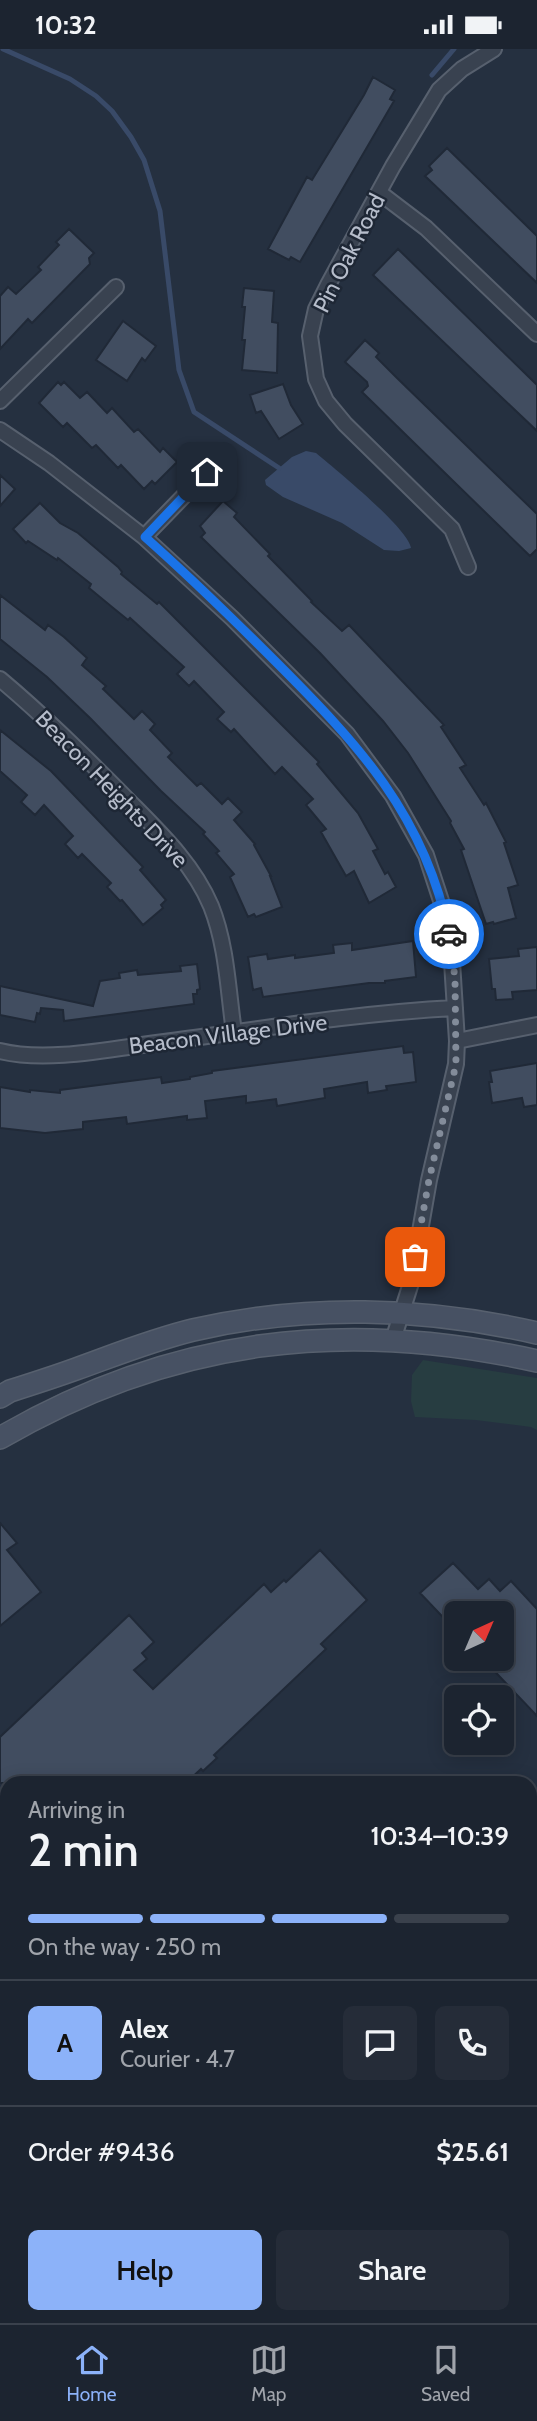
<!DOCTYPE html>
<html lang="en">
<head>
<meta charset="utf-8">
<style>
	:root { --surface:#1c2430; --page:#252c38; --text:#f1f3f6; --muted:#a0a4ab; --line:#3a414c; --accent:#8cb2f9 }
	body { margin:0; font-family:Cabin,sans-serif; background:var(--page); color:var(--text); height:100vh; display:flex; flex-direction:column; font-size:26px; white-space:nowrap }
	* { box-sizing:border-box; margin:0 }
	p { font-size:23px; color:var(--muted) }
	.icon { flex:none; width:38px; height:38px; fill:none; stroke:currentColor; stroke-width:2; stroke-linecap:round; stroke-linejoin:round }
	.map { position:relative; flex:1; overflow:hidden }
	.panel { position:absolute; left:0px; top:1727px; width:537px; height:548px; display:flex; flex-direction:column; background:var(--surface); border-radius:21px 21px 0 0; box-shadow:0 4px 18px #0003,0 0 0 2px var(--line) }
	.panel>* { flex:none }
	.needle { width:46px; rotate:44deg }
	.controls { position:absolute; left:444px; top:1552px; display:grid; gap:14px }
	.controls a { display:grid; place-items:center; width:70px; height:70px; border-radius:10px; background:var(--surface); box-shadow:0 4px 18px #0003,0 0 0 2px var(--line); font-size:35px }
	.pin { position:absolute; display:grid; place-items:center; width:60px; height:60px; color:#fff; margin:-30px; border-radius:14px; box-shadow:0 4px 10px #0006 }
	.courier { position:absolute; display:grid; place-items:center; width:70px; height:70px; margin:-35px; border:5px solid #1a73e8; border-radius:50%; background:#fff; color:#222; box-shadow:0 2px 9px #0007 }
	.headline em { font-style:normal; font-weight:600 }
	.headline div { display:flex; flex-direction:column-reverse }
	.headline { display:flex; align-items:center; justify-content:space-between; height:119px; padding:0 28px }
	h1 { font-size:46px; font-weight:600; line-height:52px }
	.bar { display:grid; grid-template-columns:repeat(4,1fr); gap:10px 7px; align-content:center; height:84px; padding:0 28px }
	.bar i { height:9px; border-radius:5px; background:var(--line) }
	.bar .active { background:var(--accent) }
	.bar p { grid-column:span 4 }
	.line { display:flex; align-items:center; gap:18px; padding:0 28px; border-top:2px solid var(--line) }
	.line div { flex:1 }
	.round { display:grid; place-items:center; flex:none; width:74px; height:74px; border-radius:10px; background:var(--page) }
	.primary-button { display:flex; gap:14px; margin-top:auto; padding:14px 28px }
	.primary-button a { flex:1; height:80px; border-radius:10px; background:var(--accent); color:#111; font-size:28px; font-weight:600; line-height:80px; text-align:center }
	.primary-button a+a { background:var(--page); color:var(--text) }
	.status { display:flex; justify-content:space-between; align-items:center; height:49px; padding:0 35px; background:var(--surface); direction:ltr }
	.status svg { height:19px; fill:currentColor }
	.tabs { display:flex; justify-content:space-around; align-items:center; height:98px; border-top:2px solid var(--line); background:var(--surface); font-size:19px; color:var(--muted) }
	.tabs a { display:grid; justify-items:center; gap:4px }
	.tabs .active { color:var(--accent) }
	.map>svg:first-child { display:block }
</style>
</head>
<body>
<div class="status"><b>10:32</b><svg viewBox="0 0 49 12"><path d="M0 12V9h3v3zM5 12V6h3v6zM10 12V3h3v9zM15 12V0h3v12zM26 1h20v11H26zM47 4h2v5h-2z"/></svg></div>
<div class="map">
<svg width="537" height="2274" viewBox="0 0 537 2274">
	<rect width="100%" height="100%" fill="#253040"/>
	<path fill="#273d41" d="M 423,1311 L 537,1329 L 537,1381 L 531,1378 L 476,1371 L 415,1368 L 411,1352 L 412,1326 Z"/>
	<path fill="#394a68" d="M 306,402 L 316,404 C 335,420 408,479 411,499 L 399,502 L 384,501 L 342,474 L 283,448 L 266,436 L 265,431 L 292,408 Z"/>
	<g fill="none" stroke-linecap="round" stroke-linejoin="round">
		<path stroke="#394a68" stroke-width="5" d="M 3,0 L 70,30 L 96,47 L 112,62 L 131,88 L 144,111 L 160,162 L 179,321 L 194,363 L 279,419
			M 432,26 L 454,0"/>
	</g>
	<path fill="#414d60" stroke="#202937" stroke-width="2" d="M 373,28 L 395,41 L 390,50 L 394,52 L 300,213 L 291,208 L 289,211 L 268,200 L 307,128 L 312,131 L 364,46 Z
		M 447,99 L 537,187 L 537,234 L 425,127 L 432,121 L 429,117 Z
		M 69,180 L 94,204 L 89,209 L 90,215 L 32,274 L 28,270 L 0,300 L 0,247 L 8,238 L 16,245 L 41,221 L 38,218 L 59,196 L 56,193 Z
		M 398,200 L 537,336 L 537,382 L 373,226 Z
		M 244,239 L 274,242 L 272,273 L 278,274 L 277,324 L 242,321 L 245,291 L 242,291 L 245,258 L 242,258 Z
		M 123,272 L 156,297 L 145,312 L 142,309 L 127,332 L 96,311 Z
		M 365,291 L 379,304 L 376,308 L 397,329 L 537,465 L 537,500 L 530,507 L 362,343 L 368,337 L 367,333 L 345,313 Z
		M 58,333 L 61,336 L 64,333 L 80,349 L 87,343 L 107,364 L 112,359 L 134,383 L 138,380 L 160,403 L 163,399 L 177,413 L 155,435 L 152,432 L 144,440 L 121,416 L 118,419 L 96,396 L 92,399 L 67,374 L 63,378 L 39,354 Z
		M 283,335 L 291,356 L 303,375 L 279,390 L 261,362 L 256,364 L 250,346 Z
		M 0,426 L 15,440 L 0,457 Z
		M 223,452 L 237,464 L 234,468 L 270,505 L 268,507 L 312,552 L 311,553 L 342,582 L 349,576 L 444,676 L 441,678 L 466,716 L 460,719 L 484,756 L 486,754 L 506,793 L 504,794 L 518,836 L 508,839 L 516,869 L 494,875 L 493,873 L 486,875 L 461,801 L 464,800 L 450,774 L 451,772 L 408,704 L 383,672 L 320,604 L 201,488 L 205,484 L 200,477 Z
		M 40,454 L 60,474 L 78,484 L 118,518 L 122,523 L 121,525 L 157,555 L 159,553 L 319,713 L 317,715 L 358,764 L 378,800 L 373,802 L 385,825 L 388,823 L 396,838 L 369,854 L 354,822 L 346,827 L 321,783 L 326,780 L 306,756 L 313,750 L 282,718 L 275,725 L 234,680 L 231,683 L 217,670 L 224,663 L 194,632 L 189,637 L 177,625 L 184,618 L 130,569 L 128,571 L 112,558 L 89,539 L 91,535 L 58,509 L 57,511 L 28,492 L 26,494 L 13,480 Z
		M 0,546 L 45,581 L 48,576 L 64,588 L 87,609 L 82,616 L 106,637 L 103,640 L 134,670 L 142,662 L 155,675 L 150,681 L 172,704 L 168,708 L 197,737 L 201,734 L 222,755 L 228,749 L 242,763 L 234,771 L 255,795 L 254,796 L 271,827 L 270,827 L 282,858 L 256,868 L 254,865 L 248,868 L 230,828 L 234,825 L 216,804 L 219,802 L 203,785 L 205,783 L 161,742 L 90,669 L 47,628 L 0,590 Z
		M 0,681 L 51,722 L 143,818 L 140,821 L 166,851 L 161,856 L 163,859 L 143,876 L 122,851 L 120,852 L 107,838 L 111,834 L 82,805 L 78,809 L 65,795 L 73,787 L 44,756 L 35,766 L 21,753 L 27,746 L 0,722 Z
		M 413,892 L 416,928 L 385,932 L 385,934 L 369,934 L 263,948 L 261,939 L 253,941 L 248,908 L 267,905 L 268,910 L 295,906 L 295,909 L 334,904 L 333,896 L 352,894 L 352,901 Z
		M 537,898 L 537,941 L 512,943 L 513,950 L 496,951 L 495,940 L 492,940 L 489,910 L 519,907 L 518,900 Z
		M 197,915 L 200,940 L 197,941 L 197,945 L 193,945 L 194,955 L 64,972 L 63,961 L 41,959 L 40,965 L 37,964 L 35,973 L 0,966 L 0,937 L 93,957 L 100,932 L 120,929 L 119,924 L 137,921 L 138,926 L 181,922 L 180,917 Z
		M 403,997 L 404,1004 L 413,1003 L 416,1033 L 386,1037 L 387,1041 L 368,1044 L 367,1033 L 324,1040 L 325,1049 L 277,1057 L 276,1050 L 246,1054 L 246,1047 L 205,1052 L 207,1069 L 187,1071 L 187,1067 L 127,1075 L 126,1068 L 83,1073 L 83,1080 L 45,1084 L 0,1079 L 0,1038 L 30,1043 L 30,1041 L 60,1044 L 60,1041 L 161,1028 L 162,1034 L 190,1030 L 190,1028 L 212,1024 L 212,1022 Z
		M 537,1014 L 537,1056 L 524,1058 L 522,1049 L 492,1054 L 489,1033 L 492,1033 L 490,1022 Z
		M 0,1474 L 17,1494 L 7,1501 L 41,1543 L 0,1577 Z
		M 320,1501 L 367,1551 L 321,1595 L 326,1600 L 214,1706 L 217,1709 L 203,1722 L 201,1720 L 186,1734 L 0,1734 L 0,1688 L 129,1566 L 154,1593 L 142,1604 L 147,1610 L 134,1621 L 153,1640 L 264,1535 L 271,1543 L 284,1531 L 286,1533 Z
		M 453,1514 L 478,1540 L 489,1530 L 500,1542 L 511,1532 L 537,1560 L 537,1667 L 483,1610 L 502,1610 L 502,1564 L 457,1564 L 457,1583 L 420,1544 Z"/>
	<g fill="none" stroke-linecap="round" stroke-linejoin="round">
		<defs>
			<path id="street" d="M 380,144 L 426,179 L 537,285
				M 0,352 L 116,238
				M 0,381 L 49,414 L 144,488 L 232,569 L 347,685 L 393,747 L 426,806 L 446,867 L 451,897 L 457,992 L 456,1015 L 429,1131 L 411,1234 L 393,1291
				M 144,488 L 207,423
				M 468,518 L 452,480 L 345,375 L 326,352 L 316,330 L 310,287 L 316,260 L 329,234 L 393,117 L 439,41 L 462,20 L 494,0
				M 0,630 C 43,666 82,705 121,744 C 155,779 192,812 211,857 C 227,897 228,942 234,983
				M 457,992 L 537,976
				M 0,1002 C 48,1014 115,999 164,993 C 261,980 358,964 455,959
				M 530,1917 L 537,1910
				M 225,2274 L 231,2268"/>
			<path id="secondary" d="M 0,1348 L 10,1342 C 32,1335 54,1328 76,1320 C 115,1306 152,1291 193,1281 C 306,1255 424,1258 537,1284
				M 0,1389 C 171,1289 345,1269 537,1312"/>
			<path id="primary" d="M 0,2128 L 7,2136
				M 0,2214 L 7,2222
				M 48,2268 L 53,2274
				M 118,2268 L 124,2274"/>
		</defs>
		<use href="#street" stroke="#57606e" stroke-width="18"/>
		<use href="#secondary" stroke="#57606e" stroke-width="24"/>
		<use href="#primary" stroke="#434b59" stroke-width="26"/>
		<use href="#street" stroke="#394250" stroke-width="14"/>
		<use href="#secondary" stroke="#475163" stroke-width="21"/>
		<use href="#primary" stroke="#576170" stroke-width="23"/>
	</g>
	<g fill="none" stroke-linecap="round" stroke-linejoin="round">
		<path stroke="#838c9a" stroke-width="7" stroke-dasharray="0 12.6" d="M 415,1208 L 429,1131 L 456,1015 L 455,929 L 449,885"/>
		<path stroke="#1a73e8" stroke-width="9" d="M 207,423 L 145,488 C 190,528 233,570 275,612 C 358,695 425,766 449,885"/>
	</g>
	<g text-anchor="middle" stroke-width="5" stroke-linejoin="round" paint-order="stroke">
		<g font-size="23" fill="#b6bdcb" stroke="#1e2735">
			<text transform="translate(349 204) rotate(-63)" y="8">Pin Oak Road</text>
			<text transform="translate(112 740) rotate(46)" y="8">Beacon Heights Drive</text>
			<text transform="translate(228 985) rotate(-7)" y="8">Beacon Village Drive</text>
		</g>
	</g>
</svg>
<div class="controls">
<a><svg class="needle" viewBox="-14 -14 28 28"><path d="M0-13l5 13h-10z" fill="#e53935"/><path d="M0 13l5-13h-10z" fill="#a0a4ab"/></svg></a>
<a><svg class="icon" aria-label="locate" viewBox="0 0 24 24"><circle cx="12" cy="12" r="6"/><path d="M12 2v4M12 18v4M2 12h4M18 12h4"/></svg></a>
</div>
<div class="pin" style="left:415px;top:1208px;background:#ea580c"><svg class="icon" aria-label="bag" viewBox="0 0 24 24"><path d="M5 8h14l-1 12H6zM9 8a3 3 0 0 1 6 0"/></svg></div>
<div class="pin" style="left:207px;top:423px;background:#1f2937"><svg class="icon" aria-label="home" viewBox="0 0 24 24"><path d="M3 11l9-7 9 7M6 9v11h12V9"/></svg></div>
<div class="courier" style="left:449px;top:885px"><svg class="icon" aria-label="car" viewBox="0 0 24 24"><path d="M5 17H2v-5l4-1 3-4h7l3 4 3 1v5h-3M9 17h6M6 11h13"/><circle cx="7" cy="17" r="2"/><circle cx="17" cy="17" r="2"/></svg></div>
<section class="panel">
<div class="headline"><div><h1>2 min</h1><p>Arriving in</p></div><em>10:34–10:39</em></div>
<div class="bar"><i class="active"></i><i class="active"></i><i class="active"></i><i></i><p>On the way · 250 m</p></div>
<div class="line" style="height:126px"><b class="round" style="background:var(--accent);color:#111">A</b><div><b>Alex</b><p>Courier · 4.7</p></div><a class="round"><svg class="icon" aria-label="chat" viewBox="0 0 24 24"><path d="M4 5h16v11H9l-5 4z"/></svg></a><a class="round"><svg class="icon" aria-label="phone" viewBox="0 0 24 24"><path d="M5 4h4l2 5-3 2q2 4 5 5l2-3 5 2v4C11 20 4 13 5 4z"/></svg></a></div>
<div class="line" style="height:91px"><div>Order #9436</div><b>$25.61</b></div>
<div class="primary-button"><a>Help</a><a>Share</a></div>
</section>
</div>
<nav class="tabs">
<a class="active"><svg class="icon" aria-label="home" viewBox="0 0 24 24"><path d="M3 11l9-7 9 7M6 9v11h12V9"/></svg>Home</a>
<a><svg class="icon" aria-label="map" viewBox="0 0 24 24"><path d="M3 6l6-2 6 2 6-2v14l-6 2-6-2-6 2zM9 4v14M15 6v14"/></svg>Map</a>
<a><svg class="icon" aria-label="saved" viewBox="0 0 24 24"><path d="M7 4h10v16l-5-4-5 4z"/></svg>Saved</a>
</nav>
</body>
</html>
